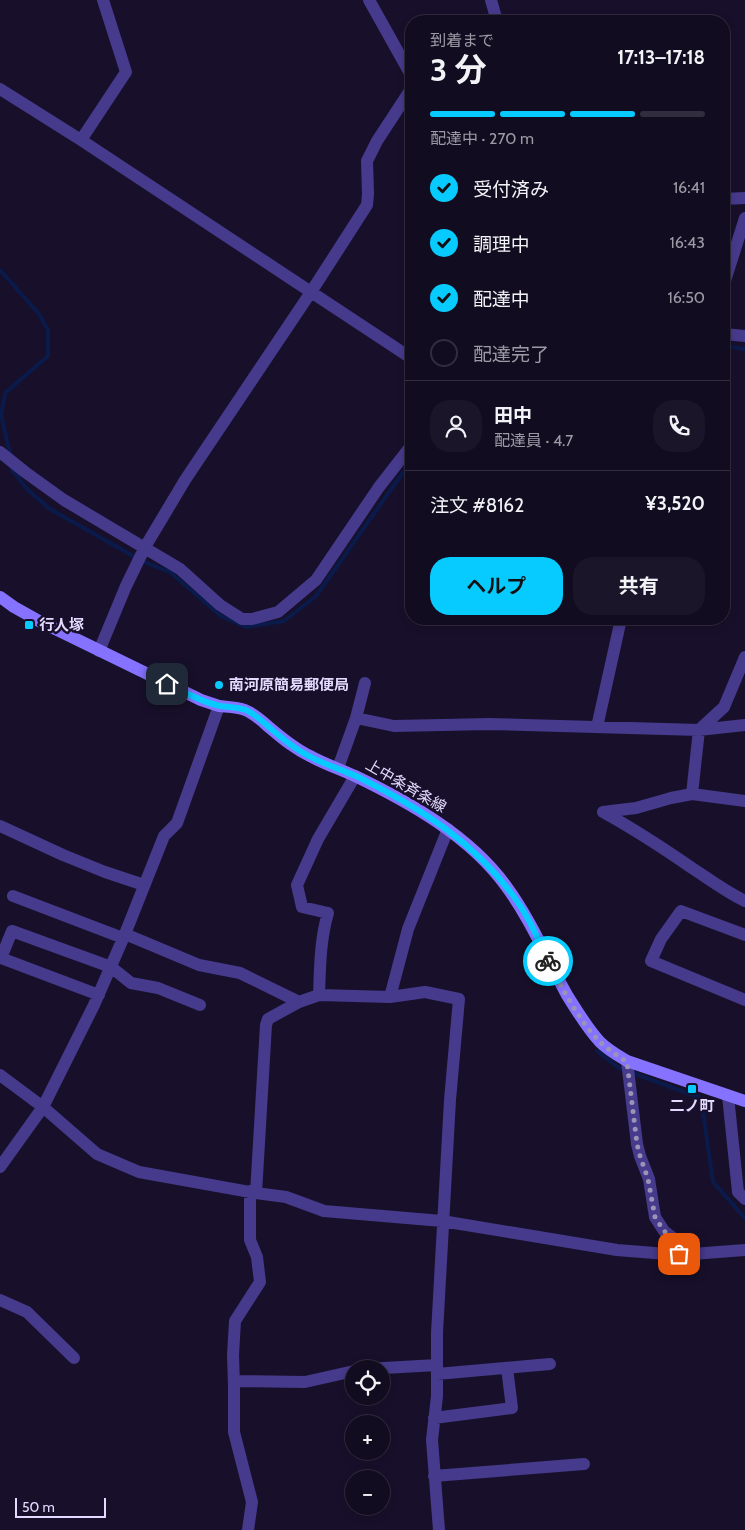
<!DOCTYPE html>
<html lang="ja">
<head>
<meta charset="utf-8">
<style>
	:root { --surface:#120c20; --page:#1b1529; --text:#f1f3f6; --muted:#9c9ba5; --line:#312c3e; --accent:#07cbff }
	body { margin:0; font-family:Cabin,"Noto Sans JP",sans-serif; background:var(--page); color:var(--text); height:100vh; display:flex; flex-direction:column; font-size:19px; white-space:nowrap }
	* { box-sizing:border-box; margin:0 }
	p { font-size:16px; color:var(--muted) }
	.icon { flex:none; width:28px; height:28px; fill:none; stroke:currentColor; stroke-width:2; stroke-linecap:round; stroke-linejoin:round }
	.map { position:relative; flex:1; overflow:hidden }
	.drawer { position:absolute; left:405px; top:15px; width:325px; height:610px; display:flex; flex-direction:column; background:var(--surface); border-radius:20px; box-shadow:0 2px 8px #0003,0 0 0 1px var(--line) }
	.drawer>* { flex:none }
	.controls { position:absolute; left:345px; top:1360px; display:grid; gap:10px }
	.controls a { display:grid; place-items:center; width:45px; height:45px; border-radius:50%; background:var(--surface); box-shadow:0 2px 8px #0003,0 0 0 1px var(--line); font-size:25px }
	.scale { position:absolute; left:15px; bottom:12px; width:91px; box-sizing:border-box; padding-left:5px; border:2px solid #e3dbff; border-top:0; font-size:14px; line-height:18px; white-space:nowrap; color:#e3dbff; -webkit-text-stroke:4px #18102b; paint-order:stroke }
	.pin { position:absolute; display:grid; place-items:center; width:42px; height:42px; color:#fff; margin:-21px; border-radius:10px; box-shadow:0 2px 8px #0006 }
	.courier { position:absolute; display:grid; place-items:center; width:50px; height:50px; margin:-25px; border:4px solid #07cbff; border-radius:50%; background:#fff; color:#222; box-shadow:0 1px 6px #0007 }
	.head em { font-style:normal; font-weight:700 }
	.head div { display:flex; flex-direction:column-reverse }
	.head { display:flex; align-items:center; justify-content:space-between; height:85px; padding:0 25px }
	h1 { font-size:32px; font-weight:700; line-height:38px }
	.bar { display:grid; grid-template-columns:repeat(4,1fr); gap:8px 5px; align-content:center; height:60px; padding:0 25px }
	.bar i { height:6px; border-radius:4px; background:var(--line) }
	.bar .on { background:var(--accent) }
	.bar p { grid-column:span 4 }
	.line { display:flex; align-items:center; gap:12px; padding:0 25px; border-top:1px solid var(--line) }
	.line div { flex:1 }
	.round { display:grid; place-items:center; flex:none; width:52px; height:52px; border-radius:20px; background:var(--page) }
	ol { padding:0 25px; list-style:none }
	li { display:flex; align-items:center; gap:15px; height:55px }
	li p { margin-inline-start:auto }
	li .icon { padding:5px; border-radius:50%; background:var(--accent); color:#111; stroke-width:4 }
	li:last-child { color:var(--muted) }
	li i { width:28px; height:28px; border:2px solid var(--line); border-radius:50% }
	.cta { display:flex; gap:10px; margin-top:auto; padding:10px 25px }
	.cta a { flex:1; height:58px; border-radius:20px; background:var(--accent); color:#111; font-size:20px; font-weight:700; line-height:58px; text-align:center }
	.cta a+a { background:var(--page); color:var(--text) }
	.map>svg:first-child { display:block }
</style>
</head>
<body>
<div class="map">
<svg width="745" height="1530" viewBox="0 0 745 1530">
	<rect width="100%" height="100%" fill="#18102b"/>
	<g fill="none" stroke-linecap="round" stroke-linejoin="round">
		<path stroke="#091a4b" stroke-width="4" d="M 0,270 L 39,314 L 48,330 L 48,356 L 5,393 L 1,415 L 11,457
			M 724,346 L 745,349
			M 12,466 L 12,470 L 28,490 L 50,509 L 142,561 L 170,572 L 221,616 L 246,627 L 284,621 L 316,596 L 411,461
			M 597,1051 L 619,1068 L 701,1098 L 713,1182 L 745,1218"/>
		<path stroke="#463a8c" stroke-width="12" d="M 369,0 L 411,75
			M 491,0 L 497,21
			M 0,89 L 81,140 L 311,292 L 367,205 L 368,194 L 367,161 L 377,141 L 411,89
			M 81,140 L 126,72 L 103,0
			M 724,199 L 745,198
			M 724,284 L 745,218
			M 724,334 L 745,336
			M 0,452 L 25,472 L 64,500 L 180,569 L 220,605 L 242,619 L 252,619 L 278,612 L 316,580 L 379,487 L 411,446
			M 99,651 L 126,586 L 145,547 L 185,480 L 311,292 L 411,358
			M 219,706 L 177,823 L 164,836 L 125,934 L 94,1005 L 43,1107 L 97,1154 L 139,1172 L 256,1193 L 286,1197 L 324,1211 L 442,1221 L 617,1250 L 679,1255 L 745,1250
			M 356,718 L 394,726 L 489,724 L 699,730 L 745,725
			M 597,727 L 621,619
			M 338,768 L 356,718 L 365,683
			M 692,794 L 745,801
			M 603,812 L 636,808 L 671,798 L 692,794 L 699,730 L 724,707 L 745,657
			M 603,812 C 634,829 663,848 692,868 C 709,879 726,892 745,901
			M 0,826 L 63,855 L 105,872 L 144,885
			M 13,896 L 123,938
			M 125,934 L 199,965 L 240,973 L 299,1002
			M 745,935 L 681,911 L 661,939 L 651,961 L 745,1000
			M 99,995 L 1,958 L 12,931 L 111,967 L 131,983 L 158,988 L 200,1005
			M 319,995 C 320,968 320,940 328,913 L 302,907 L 297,885 L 318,839 L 355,776
			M 390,997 L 408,929 L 448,829
			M 627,1061 L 637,1144 L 640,1156 L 649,1179 L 655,1217 L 664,1231 L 677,1241 L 679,1255
			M 0,1075 L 43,1107 L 0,1167
			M 728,1096 L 738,1192 L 745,1199
			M 256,1193 L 266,1025 L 268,1019 L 299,1002 L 319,995 L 390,997 L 425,992 L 459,999 L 450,1100 L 437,1333 L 437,1396 L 432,1440 L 439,1530
			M 0,1300 L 27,1312 L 74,1358
			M 366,1369 L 437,1365
			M 437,1374 L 550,1364
			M 234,1381 L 305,1382 L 354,1371
			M 434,1418 L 512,1408 L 507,1368
			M 434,1476 L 584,1464
			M 248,1530 L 252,1502 L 234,1432 L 234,1386 L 233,1355 L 235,1321 L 260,1282 L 257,1257 L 250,1240 L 250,1191"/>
		<path stroke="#8572ff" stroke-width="12" d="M 0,597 L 14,607 L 39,621 L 201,700 C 207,702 213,704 219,706 C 228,707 237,707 245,710 C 255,714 262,721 270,728 C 283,739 295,749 310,756 C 324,764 340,769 355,776 C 409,802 470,836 506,886 C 531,920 547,959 567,995 C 577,1011 587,1028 600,1042 C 608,1050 617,1055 627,1061 L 745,1101"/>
	</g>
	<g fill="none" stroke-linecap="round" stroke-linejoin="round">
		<path stroke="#9c94b5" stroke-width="5" stroke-dasharray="0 9" d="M 548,961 C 562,988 578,1019 599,1041 C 607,1049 617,1055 627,1062 L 637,1144 L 640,1156 L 648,1179 L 655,1217 L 664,1231 L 677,1241 L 679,1254"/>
		<path stroke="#07cbff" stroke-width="6" d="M 167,684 C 184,692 201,702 220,706 C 228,707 238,707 246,710 C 255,714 263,722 270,728 C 282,738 293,748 307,755 C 323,764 340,769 356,776 C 421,808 480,845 521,907 C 532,924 540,943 548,961"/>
	</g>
	<g fill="#07cbff" stroke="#18102b" stroke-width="2">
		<rect x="24" y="620" width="10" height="10" rx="2.5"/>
		<circle cx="219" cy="685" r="5"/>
		<rect x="687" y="1084" width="10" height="10" rx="2.5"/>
	</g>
	<g text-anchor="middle" stroke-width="5" stroke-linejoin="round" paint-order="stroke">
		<g font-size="15" font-weight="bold" fill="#e3dbff" stroke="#18102b" text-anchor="start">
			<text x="39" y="630">行人塚</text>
			<text x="229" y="690">南河原簡易郵便局</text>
			<text x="692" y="1111" text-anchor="middle">二ノ町</text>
		</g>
		<g font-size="15" fill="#e3dbff" stroke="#18102b">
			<text transform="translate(406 786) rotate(30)" y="5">上中条斉条線</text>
		</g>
	</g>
</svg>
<div class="controls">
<a><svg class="icon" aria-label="locate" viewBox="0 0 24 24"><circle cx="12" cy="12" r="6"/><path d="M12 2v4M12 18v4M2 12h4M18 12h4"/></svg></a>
<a>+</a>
<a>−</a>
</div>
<div class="scale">50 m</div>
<div class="pin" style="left:679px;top:1254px;background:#ea580c"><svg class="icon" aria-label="bag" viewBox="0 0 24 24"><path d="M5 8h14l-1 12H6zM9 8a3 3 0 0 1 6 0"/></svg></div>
<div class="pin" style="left:167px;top:684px;background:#1f2937"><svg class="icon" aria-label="home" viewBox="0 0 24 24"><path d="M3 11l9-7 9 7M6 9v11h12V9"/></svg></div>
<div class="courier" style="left:548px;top:961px"><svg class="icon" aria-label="bike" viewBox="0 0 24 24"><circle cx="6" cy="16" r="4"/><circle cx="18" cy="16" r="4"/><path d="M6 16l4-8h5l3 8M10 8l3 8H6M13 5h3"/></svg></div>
<section class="drawer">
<div class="head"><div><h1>3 分</h1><p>到着まで</p></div><em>17:13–17:18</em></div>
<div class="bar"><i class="on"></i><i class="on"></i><i class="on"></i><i></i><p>配達中 · 270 m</p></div>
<ol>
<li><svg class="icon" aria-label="check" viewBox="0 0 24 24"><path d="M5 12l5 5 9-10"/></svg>受付済み<p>16:41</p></li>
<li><svg class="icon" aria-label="check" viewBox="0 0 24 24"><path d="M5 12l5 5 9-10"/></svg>調理中<p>16:43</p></li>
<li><svg class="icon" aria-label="check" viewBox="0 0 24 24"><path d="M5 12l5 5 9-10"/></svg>配達中<p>16:50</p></li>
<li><i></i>配達完了</li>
</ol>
<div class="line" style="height:90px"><a class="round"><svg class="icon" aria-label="person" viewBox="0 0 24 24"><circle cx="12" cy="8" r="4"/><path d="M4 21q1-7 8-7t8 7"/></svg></a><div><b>田中</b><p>配達員 · 4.7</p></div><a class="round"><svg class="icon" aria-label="phone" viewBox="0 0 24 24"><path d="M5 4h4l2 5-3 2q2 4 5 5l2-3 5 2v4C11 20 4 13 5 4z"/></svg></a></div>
<div class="line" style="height:65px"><div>注文 #8162</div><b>¥3,520</b></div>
<div class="cta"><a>ヘルプ</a><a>共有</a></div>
</section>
</div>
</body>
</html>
